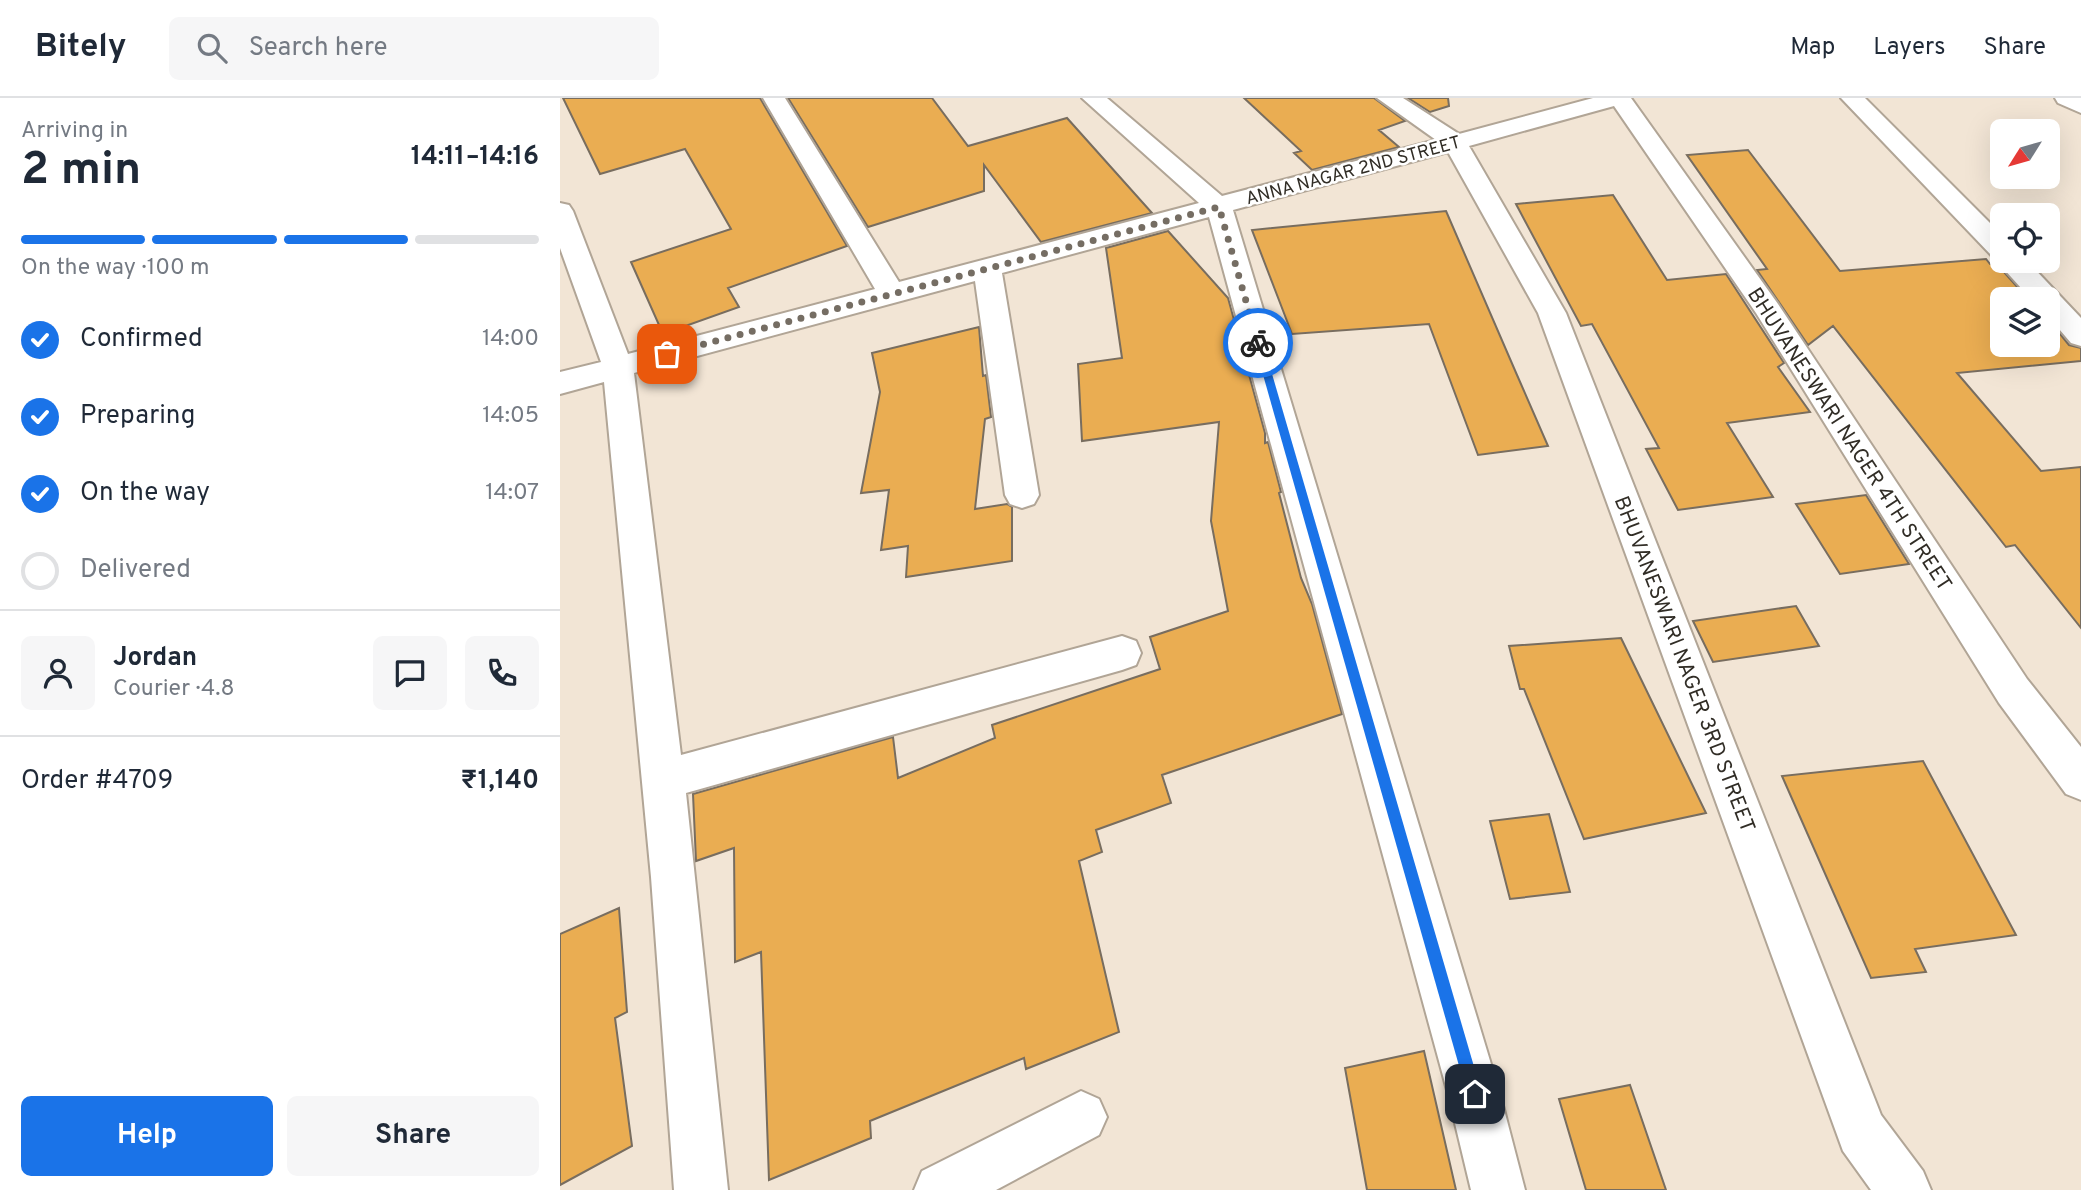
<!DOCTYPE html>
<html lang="en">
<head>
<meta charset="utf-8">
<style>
	:root { --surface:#fff; --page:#f6f6f7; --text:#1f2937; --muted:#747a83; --line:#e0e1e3; --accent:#1a73e8 }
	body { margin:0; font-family:Overpass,sans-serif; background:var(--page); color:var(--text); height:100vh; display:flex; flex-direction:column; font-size:26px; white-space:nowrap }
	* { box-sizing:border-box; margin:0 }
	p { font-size:23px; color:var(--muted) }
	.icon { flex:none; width:38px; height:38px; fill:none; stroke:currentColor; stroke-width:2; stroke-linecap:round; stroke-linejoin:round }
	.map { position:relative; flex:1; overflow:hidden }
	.drawer { display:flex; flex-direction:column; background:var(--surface); width:560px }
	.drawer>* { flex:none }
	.needle { width:46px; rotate:233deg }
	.controls { position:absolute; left:1430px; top:21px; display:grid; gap:14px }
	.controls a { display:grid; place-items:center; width:70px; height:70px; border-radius:10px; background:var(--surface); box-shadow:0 7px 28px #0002; font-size:35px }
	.pin { position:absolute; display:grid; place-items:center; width:60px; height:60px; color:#fff; margin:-30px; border-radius:14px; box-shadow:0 4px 10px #0006 }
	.courier { position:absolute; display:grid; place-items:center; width:70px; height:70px; margin:-35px; border:5px solid #1a73e8; border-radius:50%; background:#fff; color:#222; box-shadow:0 2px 9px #0007 }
	.head em { font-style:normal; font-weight:700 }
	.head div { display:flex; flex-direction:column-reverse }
	.head { display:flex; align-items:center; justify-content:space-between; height:119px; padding:0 21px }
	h1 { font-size:46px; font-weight:700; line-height:52px }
	.bar { display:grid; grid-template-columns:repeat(4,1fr); gap:10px 7px; align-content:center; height:84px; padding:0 21px }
	.bar i { height:9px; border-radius:5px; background:var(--line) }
	.bar .current { background:var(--accent) }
	.bar p { grid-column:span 4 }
	.line { display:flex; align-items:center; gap:18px; padding:0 21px; border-top:2px solid var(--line) }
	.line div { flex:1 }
	.round { display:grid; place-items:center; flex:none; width:74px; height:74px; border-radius:10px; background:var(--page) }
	ol { padding:0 21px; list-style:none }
	li { display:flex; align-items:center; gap:21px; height:77px }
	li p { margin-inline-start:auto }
	li .icon { padding:7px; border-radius:50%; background:var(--accent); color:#fff; stroke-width:4 }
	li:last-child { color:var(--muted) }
	li i { width:38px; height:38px; border:4px solid var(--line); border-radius:50% }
	.button { display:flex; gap:14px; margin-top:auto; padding:14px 21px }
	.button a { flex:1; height:80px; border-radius:10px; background:var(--accent); color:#fff; font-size:28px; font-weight:700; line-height:80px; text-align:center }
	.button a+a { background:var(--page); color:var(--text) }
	header { display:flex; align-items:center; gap:42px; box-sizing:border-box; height:98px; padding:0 35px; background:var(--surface); border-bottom:2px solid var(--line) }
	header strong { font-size:33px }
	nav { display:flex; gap:38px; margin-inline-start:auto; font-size:24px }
	.search { width:490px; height:63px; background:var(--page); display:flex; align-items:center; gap:18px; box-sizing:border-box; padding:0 24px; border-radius:10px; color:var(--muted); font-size:26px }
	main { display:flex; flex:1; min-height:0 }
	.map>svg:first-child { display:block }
</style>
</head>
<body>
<header>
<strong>Bitely</strong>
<div class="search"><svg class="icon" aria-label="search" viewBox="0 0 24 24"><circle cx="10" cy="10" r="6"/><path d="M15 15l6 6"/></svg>Search here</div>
<nav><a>Map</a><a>Layers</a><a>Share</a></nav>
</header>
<main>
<section class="drawer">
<div class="head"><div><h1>2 min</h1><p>Arriving in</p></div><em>14:11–14:16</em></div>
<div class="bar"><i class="current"></i><i class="current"></i><i class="current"></i><i></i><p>On the way · 100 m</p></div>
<ol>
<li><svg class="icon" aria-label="check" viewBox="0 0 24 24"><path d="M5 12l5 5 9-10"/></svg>Confirmed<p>14:00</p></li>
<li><svg class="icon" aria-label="check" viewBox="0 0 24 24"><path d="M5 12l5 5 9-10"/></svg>Preparing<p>14:05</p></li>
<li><svg class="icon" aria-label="check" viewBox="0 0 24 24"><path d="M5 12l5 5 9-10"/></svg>On the way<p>14:07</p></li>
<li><i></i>Delivered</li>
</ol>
<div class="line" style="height:126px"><a class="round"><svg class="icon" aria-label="person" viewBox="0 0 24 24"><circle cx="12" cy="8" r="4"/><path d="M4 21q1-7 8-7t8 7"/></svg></a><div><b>Jordan</b><p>Courier · 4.8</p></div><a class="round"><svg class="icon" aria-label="chat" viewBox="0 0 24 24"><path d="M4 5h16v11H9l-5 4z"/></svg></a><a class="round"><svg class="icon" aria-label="phone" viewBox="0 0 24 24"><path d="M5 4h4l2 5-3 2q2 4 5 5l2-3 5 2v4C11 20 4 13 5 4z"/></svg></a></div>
<div class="line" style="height:91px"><div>Order #4709</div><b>₹1,140</b></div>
<div class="button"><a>Help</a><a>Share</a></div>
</section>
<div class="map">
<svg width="1521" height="1092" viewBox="0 0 1521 1092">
	<rect width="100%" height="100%" fill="#f2e5d5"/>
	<path fill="#eaad52" stroke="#786d5f" stroke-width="2" d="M 3,0 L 200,0 L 287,148 L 168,190 L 179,209 L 103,236 L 71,164 L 171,131 L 125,51 L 40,76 Z
		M 228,0 L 372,0 L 408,48 L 507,20 L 592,115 L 481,144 L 424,67 L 424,93 L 308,129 Z
		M 684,0 L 814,0 L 845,23 L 819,32 L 839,49 L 752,72 L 734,55 L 741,53 Z
		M 848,0 L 888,0 L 889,8 L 870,14 Z
		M 1188,52 L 1280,173 L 1426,161 L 1430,166 L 1436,165 L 1468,201 L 1442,201 L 1442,247 L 1488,247 L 1488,221 L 1509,247 L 1521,250 L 1521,263 L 1397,275 L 1481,373 L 1521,369 L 1521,530 L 1455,447 L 1446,449 L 1273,228 L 1248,247 L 1197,172 L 1207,171 L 1127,57 Z
		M 1053,97 L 1107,182 L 1166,176 L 1224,265 L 1218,269 L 1250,314 L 1167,325 L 1213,399 L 1118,412 L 1086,351 L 1099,350 L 1032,226 L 1021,228 L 956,106 Z
		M 886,113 L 957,277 L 988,348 L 918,357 L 869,226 L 732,236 L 692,132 Z
		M 608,133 L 668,200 L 705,335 L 705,345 L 708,344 L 721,394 L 719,395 L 741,480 L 752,506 L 782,616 L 602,677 L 611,705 L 536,732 L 542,754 L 519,763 L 559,934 L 466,971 L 464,960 L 310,1023 L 311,1040 L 209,1082 L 201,854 L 175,864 L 174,750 L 136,763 L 133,696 L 333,639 L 338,680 L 435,640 L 432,627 L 600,571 L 590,539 L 668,513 L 651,423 L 659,324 L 522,343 L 518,266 L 562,260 L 546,150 Z
		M 419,229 L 423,278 L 426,277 L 431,319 L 425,321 L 415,411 L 447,406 L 452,409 L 452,463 L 346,479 L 348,448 L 321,452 L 329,392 L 301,395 L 320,294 L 312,255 Z
		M 1306,397 L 1349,466 L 1280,476 L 1236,406 Z
		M 1236,508 L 1259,548 L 1153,564 L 1133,523 Z
		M 1061,540 L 1146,715 L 1024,741 L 964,591 L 960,591 L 949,548 Z
		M 1363,663 L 1456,837 L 1355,851 L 1366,874 L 1311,880 L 1222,678 Z
		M 989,716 L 1010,794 L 950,801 L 930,723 Z
		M 59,810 L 67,914 L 55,920 L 72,1048 L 0,1087 L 0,836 Z
		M 864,953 L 896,1092 L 807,1092 L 785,970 Z
		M 1070,987 L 1106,1092 L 1026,1092 L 999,1001 Z"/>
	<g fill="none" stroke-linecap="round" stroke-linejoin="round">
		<defs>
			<path id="minor" d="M 203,0 L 225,0 L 339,184 L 639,105 L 522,0 L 547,0 L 662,98 L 876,42 L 817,0 L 843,0 L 899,36 L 1033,0 L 1071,0 L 1218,206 L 1467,581 L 1521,649 L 1521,702 L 1506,696 L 1439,605 L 1196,215 L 1054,8 L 909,48 L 1006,215 L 1321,1017 L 1363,1073 L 1371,1092 L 1311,1092 L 1283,1053 L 978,215 L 888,54 L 673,112 L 940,996 L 965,1092 L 911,1092 L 888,996 L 649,119 L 442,175 L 479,397 L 474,406 L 462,410 L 450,406 L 445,397 L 415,183 L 74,275 L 121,657 L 562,538 L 576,543 L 581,555 L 576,567 L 562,572 L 126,695 L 168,1092 L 114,1092 L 91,779 L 44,284 L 0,296 L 0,274 L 41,264 L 0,150 L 0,105 L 9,107 L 13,113 L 68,256 L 315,191 Z
				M 1281,0 L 1305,0 L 1442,137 L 1442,163 L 1467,163 L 1521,220 L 1521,248 L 1511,245 L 1488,218 L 1488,201 L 1471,201 L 1442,169 L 1438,163 L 1441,160 L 1432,158 Z
				M 1495,0 L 1521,0 L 1521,15 L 1498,5 Z
				M 521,993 L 539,1001 L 547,1019 L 539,1037 L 436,1092 L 354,1092 L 362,1073 Z"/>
		</defs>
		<use href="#minor" stroke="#b1a596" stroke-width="4"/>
		<use href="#minor" fill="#fff" fill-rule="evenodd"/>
	</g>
	<path fill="#1a73e8" d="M 698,242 L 703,245 L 922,996 L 920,1001 L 915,1003 L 909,1001 L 907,996 L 694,245 Z"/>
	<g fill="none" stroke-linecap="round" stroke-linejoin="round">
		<path stroke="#756d63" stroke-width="7" stroke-dasharray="0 12.6" d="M 107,256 L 659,109 L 698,245"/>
	</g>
	<g text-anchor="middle" stroke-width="5" stroke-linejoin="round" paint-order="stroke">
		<g font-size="18" fill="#312d26" stroke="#fff">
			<text transform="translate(793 72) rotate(-15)" y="6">ANNA NAGAR 2ND STREET</text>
		</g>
		<g font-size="21" fill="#312d26" stroke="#fff">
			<text transform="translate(1290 341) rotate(57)" y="7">BHUVANESWARI NAGER 4TH STREET</text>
			<text transform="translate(1125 566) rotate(69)" y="7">BHUVANESWARI NAGER 3RD STREET</text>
		</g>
	</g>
</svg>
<div class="controls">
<a><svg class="needle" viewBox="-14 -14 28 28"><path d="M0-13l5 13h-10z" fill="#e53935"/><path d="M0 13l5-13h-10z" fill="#747a83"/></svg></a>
<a><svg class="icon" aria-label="locate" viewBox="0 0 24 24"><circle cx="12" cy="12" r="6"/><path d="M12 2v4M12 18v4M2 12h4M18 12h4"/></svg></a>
<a><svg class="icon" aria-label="layers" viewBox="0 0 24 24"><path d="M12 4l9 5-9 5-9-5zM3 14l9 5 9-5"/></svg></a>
</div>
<div class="pin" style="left:107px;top:256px;background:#ea580c"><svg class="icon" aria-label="bag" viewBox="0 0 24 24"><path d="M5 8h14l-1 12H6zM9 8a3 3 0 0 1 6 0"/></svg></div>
<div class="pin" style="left:915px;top:996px;background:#1f2937"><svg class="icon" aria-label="home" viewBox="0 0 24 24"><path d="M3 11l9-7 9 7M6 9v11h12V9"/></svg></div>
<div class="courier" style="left:698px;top:245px"><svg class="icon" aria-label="bike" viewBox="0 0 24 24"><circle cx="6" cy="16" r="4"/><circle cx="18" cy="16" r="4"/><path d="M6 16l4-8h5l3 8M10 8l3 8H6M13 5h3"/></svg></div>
</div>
</main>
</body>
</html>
